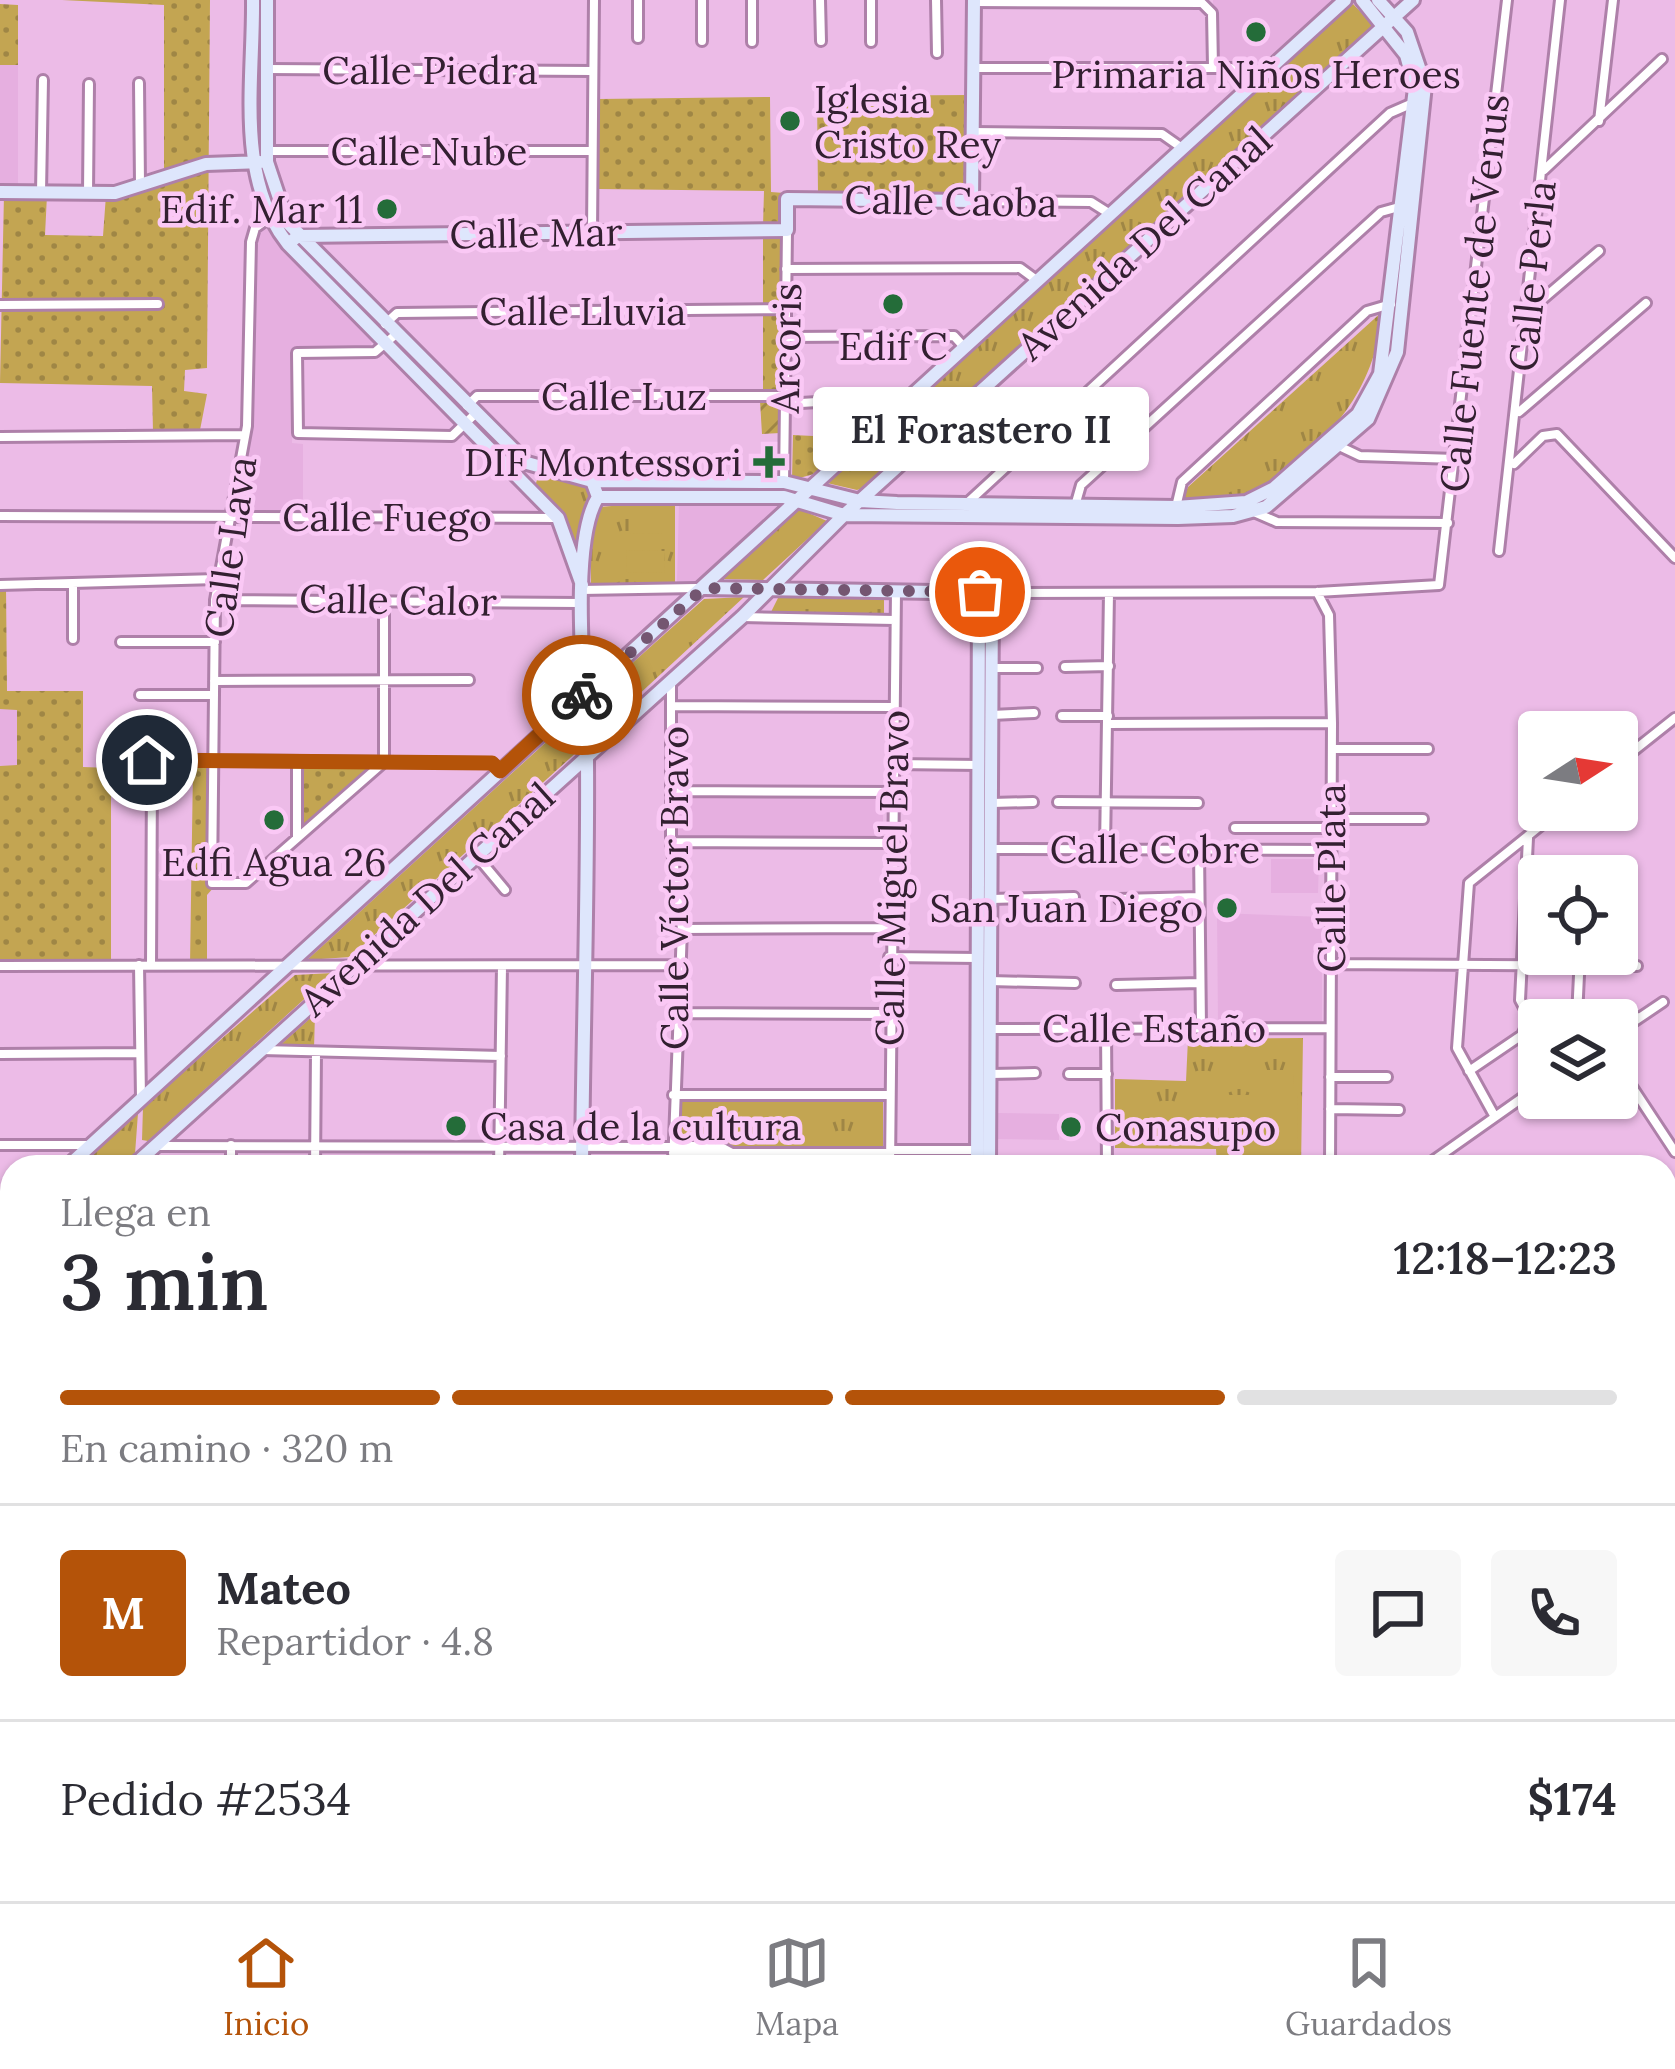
<!DOCTYPE html>
<html lang="es">
<head>
<meta charset="utf-8">
<style>
	:root { --surface:#fff; --page:#f7f7f7; --text:#2b2b33; --muted:#7c7c81; --line:#e1e1e2; --accent:#b45309 }
	body { margin:0; font-family:Lora,serif; background:var(--page); color:var(--text); height:100vh; display:flex; flex-direction:column; font-size:45px; white-space:nowrap }
	* { box-sizing:border-box; margin:0 }
	p { font-size:39px; color:var(--muted) }
	.icon { flex:none; width:66px; height:66px; fill:none; stroke:currentColor; stroke-width:2; stroke-linecap:round; stroke-linejoin:round }
	.map { position:relative; flex:1; overflow:hidden }
	.sheet { position:absolute; left:0px; top:1155px; width:1677px; height:747px; display:flex; flex-direction:column; background:var(--surface); border-radius:36px 36px 0 0; box-shadow:0 3px 9px #0004 }
	.sheet>* { flex:none }
	.needle { width:78px; rotate:78deg }
	.fabs { position:absolute; left:1518px; top:711px; display:grid; gap:24px }
	.fabs a { display:grid; place-items:center; width:120px; height:120px; border-radius:12px; background:var(--surface); box-shadow:0 3px 9px #0004; font-size:60px }
	.pin { position:absolute; display:grid; place-items:center; width:102px; height:102px; color:#fff; margin:-51px; border:6px solid #fff; border-radius:50%; box-shadow:0 3px 12px #0007 }
	.courier { position:absolute; display:grid; place-items:center; width:120px; height:120px; margin:-60px; border:9px solid #b45309; border-radius:50%; background:#fff; color:#222; box-shadow:0 3px 15px #0007 }
	.bubble { position:absolute; height:84px; border-radius:12px; background:var(--surface); box-shadow:0 3px 9px #0004; font-size:39px; font-weight:600; line-height:84px; text-align:center }
	.overview em { font-style:normal; font-weight:600 }
	.overview div { display:flex; flex-direction:column-reverse }
	.overview { display:flex; align-items:center; justify-content:space-between; height:204px; padding:0 60px }
	h1 { font-size:78px; font-weight:600; line-height:90px }
	.bar { display:grid; grid-template-columns:repeat(4,1fr); gap:18px 12px; align-content:center; height:144px; padding:0 60px }
	.bar i { height:15px; border-radius:9px; background:var(--line) }
	.bar .active { background:var(--accent) }
	.bar p { grid-column:span 4 }
	.line { display:flex; align-items:center; gap:30px; padding:0 60px; border-top:3px solid var(--line) }
	.line div { flex:1 }
	.round { display:grid; place-items:center; flex:none; width:126px; height:126px; border-radius:12px; background:var(--page) }
	.tab-bar { display:flex; justify-content:space-around; align-items:center; height:168px; border-top:3px solid var(--line); background:var(--surface); font-size:33px; color:var(--muted) }
	.tab-bar a { display:grid; justify-items:center; gap:6px }
	.tab-bar .active { color:var(--accent) }
	.map>svg:first-child { display:block }
</style>
</head>
<body>
<div class="map">
<svg width="1675" height="1901" viewBox="0 0 1675 1901">
	<defs>
		<pattern id="grass-dots" width="8" height="8" patternUnits="userSpaceOnUse" patternTransform="scale(3)"><rect width="8" height="8" fill="#c3a552"/><path d="M2 2h.1M6 6h.1" fill="none" stroke="#9f8645" stroke-width="1.8" stroke-linecap="round"/></pattern>
		<pattern id="park-tufts" width="24" height="20" patternUnits="userSpaceOnUse" patternTransform="scale(3)"><rect width="24" height="20" fill="#c3a552"/><path d="M3 7l-1-3M5 7V3M7 7l1-3M15 17l-1-3M17 17v-4M19 17l1-3" fill="none" stroke="#9f8645"/></pattern>
		<pattern id="garden-furrows" width="10" height="10" patternUnits="userSpaceOnUse" patternTransform="scale(3)"><rect width="10" height="10" fill="#c3a552"/><path d="M-1 1l2-2M0 10L10 0M9 11l2-2" fill="none" stroke="#9f8645"/></pattern>
	</defs>
	<rect width="100%" height="100%" fill="#ecbbe7"/>
	<path fill="#e6afe0" d="M 1213,0 L 1335,0 L 1250,73 L 1236,64 L 1212,63 Z
		M 0,65 L 18,65 L 18,194 L 0,194 Z
		M 266,225 L 283,249 L 374,338 L 369,348 L 293,347 L 292,443 L 303,444 L 303,512 L 232,511 L 249,431 L 254,237 Z
		M 787,502 L 701,582 L 677,582 L 679,503 Z
		M 0,709 L 17,709 L 17,766 L 0,766 Z
		M 883,797 L 883,836 L 678,837 L 678,798 Z
		M 1271,859 L 1319,859 L 1318,893 L 1271,893 Z
		M 1217,913 L 1322,917 L 1322,1022 L 1218,1022 Z
		M 996,1113 L 1059,1114 L 1059,1140 L 996,1139 Z
		M 414,1156 L 488,1156 L 488,1167 L 414,1167 Z"/>
	<path fill="url(#grass-dots)" d="M 62,0 L 210,0 L 207,368 L 185,370 L 184,391 L 207,394 L 200,430 L 153,432 L 152,386 L 0,383 L 4,194 L 47,195 L 45,235 L 103,236 L 106,195 L 164,179 L 164,5 Z
		M 0,4 L 18,5 L 18,65 L 0,65 Z
		M 968,95 L 966,193 L 818,194 L 817,96 Z
		M 770,97 L 771,192 L 784,193 L 783,226 L 763,226 L 764,191 L 598,189 L 598,99 Z
		M 763,232 L 783,232 L 781,393 L 763,394 Z
		M 793,435 L 854,438 L 814,474 L 792,480 Z
		M 594,482 L 783,482 L 782,496 L 600,496 Z
		M 0,587 L 6,587 L 7,691 L 83,691 L 83,767 L 111,768 L 111,965 L 0,961 L 0,766 L 17,765 L 17,710 L 0,709 Z
		M 297,762 L 384,762 L 297,840 Z
		M 193,768 L 213,768 L 214,887 L 207,895 L 207,965 L 190,965 Z"/>
	<path fill="url(#park-tufts)" d="M 1353,4 L 1375,27 L 866,487 L 857,490 L 827,483 Z
		M 1384,310 C 1370,409 1319,449 1239,503 L 1182,501 L 1188,487 Z
		M 538,477 L 591,482 L 597,497 L 584,575 L 568,536 L 533,492 Z
		M 675,501 L 675,586 L 591,584 L 590,529 L 599,507 Z
		M 799,509 L 827,521 L 763,580 L 722,579 Z
		M 779,596 L 884,597 L 884,614 L 771,612 Z
		M 744,597 L 594,736 L 591,700 L 704,599 Z
		M 577,714 L 579,750 L 350,957 L 307,960 Z
		M 333,973 L 148,1141 L 142,1140 L 143,1107 L 295,975 Z
		M 315,1014 L 314,1049 L 278,1047 Z
		M 1303,1038 L 1301,1167 L 1217,1167 L 1216,1149 L 1115,1148 L 1115,1079 L 1186,1081 L 1188,1039 Z
		M 676,1098 L 883,1099 L 883,1147 L 738,1149 L 726,1142 L 676,1142 Z
		M 138,1113 L 135,1154 L 121,1167 L 78,1167 Z
		M 7,1570 L 12,1570 L 12,1714 L 9,1714 Z"/>
	<path fill="url(#garden-furrows)" d="M 779,400 L 780,433 L 762,434 L 760,401 Z"/>
	<path fill="#c3a552" d="M 629,513 L 663,513 L 663,534 L 629,533 Z
		M 627,550 L 665,551 L 664,573 L 626,572 Z
		M 1293,1070 L 1294,1088 L 1259,1088 L 1259,1070 Z
		M 1221,1095 L 1298,1095 L 1297,1167 L 1221,1167 Z"/>
	<g fill="none" stroke-linecap="round" stroke-linejoin="round">
		<path stroke="#2091a1" stroke-width="10" d="M 1665,1639 L 1675,1631
			M 1313,1901 L 1328,1890"/>
		<defs>
			<path id="street" d="M 752,0 L 752,42
				M 820,0 L 821,41
				M 936,0 L 937,53
				M 975,2 L 1202,3 L 1212,13 L 1213,67
				M 638,38 L 638,0
				M 702,41 L 702,0
				M 871,42 L 871,0
				M 973,68 L 1231,68 L 1253,83
				M 267,69 L 593,71
				M 139,83 L 140,184
				M 1599,121 L 1613,0
				M 973,132 L 1162,134 L 1182,148
				M 267,151 L 592,151
				M 1544,170 L 1662,59
				M 41,192 L 43,80
				M 88,193 L 89,84
				M 972,201 L 1091,202 L 1110,214
				M 269,218 L 255,228 L 251,242 L 247,426 L 215,600 L 212,883 L 246,883 L 384,762
				M 592,232 L 594,0
				M 786,269 L 1020,268 L 1035,279
				M 0,305 L 158,304
				M 1530,310 L 1599,251
				M 385,324 L 397,313 L 786,309
				M 395,335 L 375,352 L 297,353 L 298,433 L 452,436 L 475,414
				M 786,337 L 954,336 L 964,347
				M 785,404 L 882,398 L 893,413
				M 467,406 L 477,396 L 785,396
				M 1519,412 L 1646,303
				M 0,437 L 245,435
				M 1341,447 L 1360,456 L 1456,459
				M 1514,464 L 1543,436 L 1557,434 L 1675,558
				M 784,484 L 787,230
				M 965,505 L 1390,113 L 1413,103
				M 1075,506 L 1081,485 L 1381,212 L 1399,207
				M 1176,507 L 1182,482 L 1367,311 L 1391,304
				M 1254,512 L 1277,522 L 1448,523
				M 0,516 L 556,518
				M 1499,551 L 1560,0
				M 73,584 L 73,639
				M 0,585 L 217,579
				M 581,590 L 697,588
				M 1317,592 L 1329,615 L 1332,723 L 1330,1167
				M 992,593 L 1317,592 L 1439,585 L 1507,0
				M 215,600 L 580,603
				M 384,601 L 384,762
				M 742,617 L 895,620
				M 121,642 L 215,642
				M 1065,667 L 1109,666
				M 992,668 L 1037,668
				M 214,681 L 469,680
				M 671,683 L 671,842 L 682,929 L 673,1167
				M 140,695 L 214,695
				M 672,706 L 894,707
				M 992,715 L 1034,713
				M 1062,716 L 1108,716
				M 1107,724 L 1332,723
				M 1332,749 L 1428,749
				M 114,759 L 492,763 L 501,771
				M 297,762 L 297,838
				M 893,764 L 980,765
				M 1617,764 L 1675,718
				M 672,791 L 893,792
				M 1058,802 L 1198,803
				M 992,803 L 1033,802
				M 1332,819 L 1423,819
				M 1235,828 L 1332,828
				M 1528,838 L 1520,1000 L 1530,1019
				M 671,842 L 891,843
				M 1105,848 L 1109,593
				M 991,849 L 1331,850
				M 1199,850 L 1201,1027
				M 475,854 L 505,890
				M 992,899 L 1074,897
				M 1119,899 L 1199,897
				M 682,929 L 890,928
				M 889,957 L 978,958
				M 1331,964 L 1637,966
				M 139,965 L 141,1098
				M 151,965 L 152,775
				M 0,966 L 680,965
				M 990,981 L 1075,983
				M 1116,985 L 1200,983
				M 679,1013 L 890,1014
				M 1577,1017 L 1580,954
				M 1530,1019 L 1640,1017
				M 989,1029 L 1330,1028
				M 1106,1029 L 1107,1167
				M 1617,1033 L 1663,1002
				M 262,1050 L 501,1056
				M 0,1054 L 140,1053
				M 1617,1064 L 1675,1152
				M 1469,1071 L 1522,1035 L 1530,1019
				M 990,1074 L 1035,1073
				M 1069,1074 L 1107,1074
				M 1330,1077 L 1387,1077
				M 673,1095 L 890,1095
				M 1330,1109 L 1399,1110
				M 1495,1117 L 1457,1048 L 1469,883 L 1560,810
				M 0,1145 L 89,1145
				M 158,1146 L 673,1147
				M 673,1146 L 719,1146 L 732,1153
				M 890,1150 L 977,1150
				M 673,1153 L 890,1153
				M 1427,1165 L 1539,1086
				M 231,1167 L 231,1145
				M 315,1167 L 316,1052
				M 499,1167 L 502,966
				M 890,1167 L 896,591
				M 0,1325 L 12,1325
				M 0,1408 L 12,1408
				M 0,1430 L 12,1430
				M 0,1515 L 12,1515
				M 3,1720 L 3,1567
				M 1665,1735 L 1675,1727
				M 0,1772 L 12,1765
				M 35,1890 L 35,1901
				M 84,1890 L 84,1899
				M 237,1890 L 237,1901
				M 643,1890 L 643,1901
				M 409,1901 L 409,1890
				M 910,1901 L 910,1890
				M 1050,1901 L 1051,1890
				M 1447,1901 L 1461,1890"/>
			<path id="secondary" d="M 253,0 C 254,80 235,178 288,244 L 558,518 L 582,585
				M 267,0 L 267,162 L 287,222 L 527,463 L 592,481 L 598,497 C 568,543 586,700 587,761 C 588,896 583,1032 582,1167
				M 0,192 L 115,193 L 206,164 L 260,162
				M 288,244 L 298,236 L 787,230 L 787,199 L 972,201 L 974,0
				M 592,481 L 784,482 L 860,501 L 897,503 L 1176,507 L 1246,502 L 1274,488 L 1358,414 L 1380,374 L 1415,88 L 1406,55 L 1362,0
				M 598,497 L 784,497 L 844,515 L 1178,518 L 1233,516 L 1266,507 L 1368,419 L 1397,352 L 1425,85 L 1407,32 L 1378,0
				M 705,588 L 992,593 L 989,1167
				M 67,1167 L 1345,0
				M 132,1167 L 742,617 L 844,515 L 1413,0
				M 977,1167 L 979,593
				M 0,1227 L 12,1216
				M 0,1293 L 12,1282
				M 1665,1479 L 1675,1472
				M 0,1721 L 12,1721
				M 582,1890 L 582,1901
				M 976,1901 L 976,1890
				M 988,1901 L 989,1890
				M 1093,1901 L 1108,1890"/>
			<path id="highway" d="M 1665,1539 L 1675,1531
				M 1665,1560 L 1675,1552
				M 1179,1901 L 1194,1890
				M 1204,1901 L 1218,1890"/>
		</defs>
		<use href="#street" stroke="#ae80a9" stroke-width="14"/>
		<use href="#secondary" stroke="#ae80a9" stroke-width="18"/>
		<use href="#highway" stroke="#fff" stroke-width="21"/>
		<use href="#street" stroke="#fff" stroke-width="8"/>
		<use href="#secondary" stroke="#dee6fc" stroke-width="12"/>
		<use href="#highway" stroke="#91aaf5" stroke-width="15"/>
	</g>
	<g fill="none" stroke-linecap="round" stroke-linejoin="round">
		<path stroke="#745671" stroke-width="12" stroke-dasharray="0 21.6" d="M 582,695 L 704,588 L 980,592"/>
		<path stroke="#b45309" stroke-width="15" d="M 147,760 L 492,763 L 500,771 L 582,695"/>
	</g>
	<g fill="#246c39" stroke="#fac8f5" stroke-width="4.5">
		<circle cx="1256" cy="32" r="12"/>
		<circle cx="790" cy="121" r="12"/>
		<circle cx="387" cy="209" r="12"/>
		<circle cx="893" cy="304" r="12"/>
		<path d="M763 444h12v12h12v12h-12v12h-12v-12h-12v-12h12z"/>
		<circle cx="274" cy="820" r="12"/>
		<circle cx="1227" cy="908" r="12"/>
		<circle cx="456" cy="1126" r="12"/>
		<circle cx="1071" cy="1127" r="12"/>
	</g>
	<g text-anchor="middle" stroke-width="9" stroke-linejoin="round" paint-order="stroke">
		<g font-size="39" fill="#332031" stroke="#fac8f5">
			<text x="430" y="84">Calle Piedra</text>
			<text x="429" y="165">Calle Nube</text>
			<text transform="translate(951 201) rotate(1)" y="14">Calle Caoba</text>
			<text transform="translate(536 233) rotate(-1)" y="14">Calle Mar</text>
			<text transform="translate(1144 243) rotate(-42)" y="14">Avenida Del Canal</text>
			<text transform="translate(1532 276) rotate(-84)" y="14">Calle Perla</text>
			<text transform="translate(1474 293) rotate(-84)" y="14">Calle Fuente de Venus</text>
			<text x="583" y="325">Calle Lluvia</text>
			<text transform="translate(786 348) rotate(-89)" y="14">Arcoris</text>
			<text x="624" y="410">Calle Luz</text>
			<text x="387" y="531">Calle Fuego</text>
			<text transform="translate(230 547) rotate(-82)" y="14">Calle Lava</text>
			<text transform="translate(398 600) rotate(1)" y="14">Calle Calor</text>
			<text x="1155" y="863">Calle Cobre</text>
			<text transform="translate(892 878) rotate(-89)" y="14">Calle Miguel Bravo</text>
			<text transform="translate(1331 878) rotate(-90)" y="14">Calle Plata</text>
			<text transform="translate(674 888) rotate(-90)" y="14">Calle Víctor Bravo</text>
			<text transform="translate(427 899) rotate(-42)" y="14">Avenida Del Canal</text>
			<text x="1154" y="1042">Calle Estaño</text>
		</g>
		<g font-size="39" fill="#332031" stroke="#fac8f5">
			<text x="1256" y="88">Primaria Niños Heroes</text>
			<text x="814" y="113" text-anchor="start">Iglesia<tspan x="814" dy="45">Cristo Rey</tspan></text>
			<text x="363" y="223" text-anchor="end">Edif. Mar 11</text>
			<text x="893" y="360">Edif C</text>
			<text x="742" y="476" text-anchor="end">DIF Montessori</text>
			<text x="274" y="876">Edfi Agua 26</text>
			<text x="1203" y="922" text-anchor="end">San Juan Diego</text>
			<text x="480" y="1140" text-anchor="start">Casa de la cultura</text>
			<text x="1095" y="1141" text-anchor="start">Conasupo</text>
		</g>
	</g>
</svg>
<div class="fabs">
<a><svg class="needle" viewBox="-14 -14 28 28"><path d="M0-13l5 13h-10z" fill="#e53935"/><path d="M0 13l5-13h-10z" fill="#7c7c81"/></svg></a>
<a><svg class="icon" aria-label="locate" viewBox="0 0 24 24"><circle cx="12" cy="12" r="6"/><path d="M12 2v4M12 18v4M2 12h4M18 12h4"/></svg></a>
<a><svg class="icon" aria-label="layers" viewBox="0 0 24 24"><path d="M12 4l9 5-9 5-9-5zM3 14l9 5 9-5"/></svg></a>
</div>
<div class="pin" style="left:980px;top:592px;background:#ea580c"><svg class="icon" aria-label="bag" viewBox="0 0 24 24"><path d="M5 8h14l-1 12H6zM9 8a3 3 0 0 1 6 0"/></svg></div>
<div class="pin" style="left:147px;top:760px;background:#1f2937"><svg class="icon" aria-label="home" viewBox="0 0 24 24"><path d="M3 11l9-7 9 7M6 9v11h12V9"/></svg></div>
<div class="courier" style="left:582px;top:695px"><svg class="icon" aria-label="bike" viewBox="0 0 24 24"><circle cx="6" cy="16" r="4"/><circle cx="18" cy="16" r="4"/><path d="M6 16l4-8h5l3 8M10 8l3 8H6M13 5h3"/></svg></div>
<div class="bubble" style="left:813px;top:387px;width:336px">El Forastero II</div>
<section class="sheet">
<div class="overview"><div><h1>3 min</h1><p>Llega en</p></div><em>12:18–12:23</em></div>
<div class="bar"><i class="active"></i><i class="active"></i><i class="active"></i><i></i><p>En camino · 320 m</p></div>
<div class="line" style="height:216px"><b class="round" style="background:var(--accent);color:#fff">M</b><div><b>Mateo</b><p>Repartidor · 4.8</p></div><a class="round"><svg class="icon" aria-label="chat" viewBox="0 0 24 24"><path d="M4 5h16v11H9l-5 4z"/></svg></a><a class="round"><svg class="icon" aria-label="phone" viewBox="0 0 24 24"><path d="M5 4h4l2 5-3 2q2 4 5 5l2-3 5 2v4C11 20 4 13 5 4z"/></svg></a></div>
<div class="line" style="height:156px"><div>Pedido #2534</div><b>$174</b></div>
</section>
</div>
<nav class="tab-bar">
<a class="active"><svg class="icon" aria-label="home" viewBox="0 0 24 24"><path d="M3 11l9-7 9 7M6 9v11h12V9"/></svg>Inicio</a>
<a><svg class="icon" aria-label="map" viewBox="0 0 24 24"><path d="M3 6l6-2 6 2 6-2v14l-6 2-6-2-6 2zM9 4v14M15 6v14"/></svg>Mapa</a>
<a><svg class="icon" aria-label="saved" viewBox="0 0 24 24"><path d="M7 4h10v16l-5-4-5 4z"/></svg>Guardados</a>
</nav>
</body>
</html>
